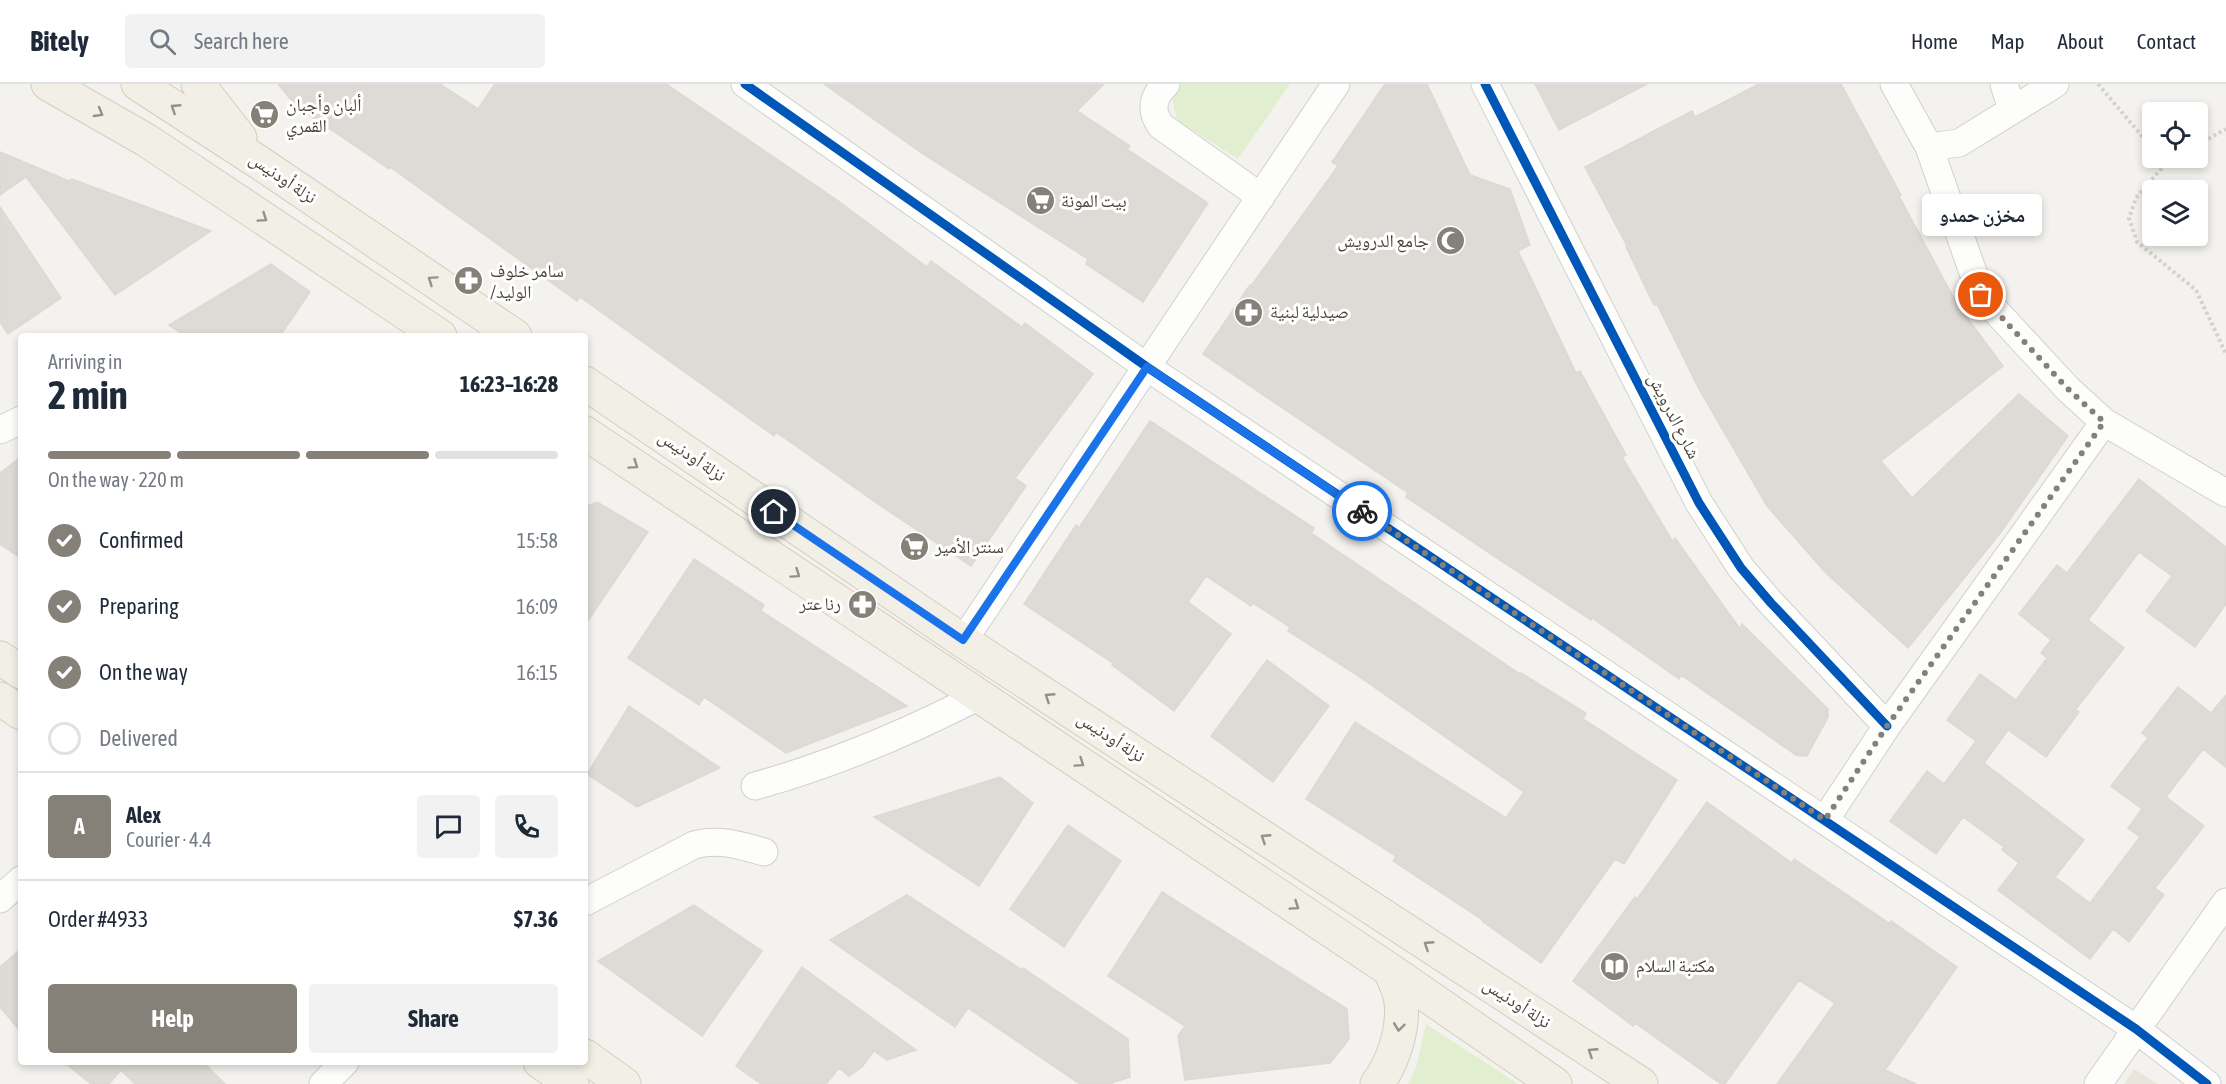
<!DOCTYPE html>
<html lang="en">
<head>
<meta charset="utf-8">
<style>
	:root { --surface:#fff; --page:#f2f2f3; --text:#1f2937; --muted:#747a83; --line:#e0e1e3; --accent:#868178 }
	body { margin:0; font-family:"Asap Condensed","Noto Naskh Arabic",sans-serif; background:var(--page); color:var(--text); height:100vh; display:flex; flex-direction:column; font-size:22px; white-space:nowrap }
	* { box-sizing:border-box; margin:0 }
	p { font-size:20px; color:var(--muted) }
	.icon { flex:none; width:33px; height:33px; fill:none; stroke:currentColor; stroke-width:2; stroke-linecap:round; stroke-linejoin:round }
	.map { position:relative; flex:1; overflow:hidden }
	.sheet { position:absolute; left:18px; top:249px; width:570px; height:732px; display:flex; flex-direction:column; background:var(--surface); border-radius:6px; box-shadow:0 3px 9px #0003 }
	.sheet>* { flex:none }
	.controls { position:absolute; left:2142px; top:18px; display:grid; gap:12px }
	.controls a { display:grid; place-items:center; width:66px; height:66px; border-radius:6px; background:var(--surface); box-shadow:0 3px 9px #0003; font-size:30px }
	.pin { position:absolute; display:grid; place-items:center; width:51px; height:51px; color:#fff; margin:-26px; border:3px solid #fff; border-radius:50%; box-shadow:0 2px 6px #0007 }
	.courier { position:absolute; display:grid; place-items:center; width:60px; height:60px; margin:-30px; border:4px solid #1a73e8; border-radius:50%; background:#fff; color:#222; box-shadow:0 2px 8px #0007 }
	.bubble { position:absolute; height:42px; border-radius:6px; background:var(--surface); box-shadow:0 3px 9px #0003; font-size:20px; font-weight:700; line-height:42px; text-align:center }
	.summary em { font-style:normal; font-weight:700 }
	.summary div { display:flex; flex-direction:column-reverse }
	.summary { display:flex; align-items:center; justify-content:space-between; height:102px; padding:0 30px }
	h1 { font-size:39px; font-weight:700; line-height:45px }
	.bar { display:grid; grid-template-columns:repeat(4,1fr); gap:9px 6px; align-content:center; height:72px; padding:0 30px }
	.bar i { height:8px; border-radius:4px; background:var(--line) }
	.bar .on { background:var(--accent) }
	.bar p { grid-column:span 4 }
	.line { display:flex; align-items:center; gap:15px; padding:0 30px; border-top:2px solid var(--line) }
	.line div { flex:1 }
	.round { display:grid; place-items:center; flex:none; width:63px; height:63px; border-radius:6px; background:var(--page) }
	ol { padding:0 30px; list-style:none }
	li { display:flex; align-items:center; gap:18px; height:66px }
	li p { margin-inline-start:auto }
	li .icon { padding:6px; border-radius:50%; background:var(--accent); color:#fff; stroke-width:4 }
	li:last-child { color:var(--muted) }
	li i { width:33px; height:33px; border:3px solid var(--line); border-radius:50% }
	.primary-button { display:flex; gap:12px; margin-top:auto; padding:12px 30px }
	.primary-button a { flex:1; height:69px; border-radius:6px; background:var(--accent); color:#fff; font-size:24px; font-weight:700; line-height:69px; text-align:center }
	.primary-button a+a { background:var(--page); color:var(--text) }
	header { display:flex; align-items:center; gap:36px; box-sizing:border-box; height:84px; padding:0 30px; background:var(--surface); border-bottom:2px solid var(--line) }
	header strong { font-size:28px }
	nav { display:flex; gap:33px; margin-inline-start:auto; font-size:21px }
	.search { width:420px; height:54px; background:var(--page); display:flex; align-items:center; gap:15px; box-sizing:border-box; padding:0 21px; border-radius:6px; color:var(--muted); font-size:22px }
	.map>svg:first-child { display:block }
</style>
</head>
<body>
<header>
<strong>Bitely</strong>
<div class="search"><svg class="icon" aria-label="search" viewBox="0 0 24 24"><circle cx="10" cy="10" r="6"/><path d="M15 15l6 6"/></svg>Search here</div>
<nav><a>Home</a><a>Map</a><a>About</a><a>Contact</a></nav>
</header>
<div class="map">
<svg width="2226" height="1000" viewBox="0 0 2226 1000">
	<rect width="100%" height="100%" fill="#f4f2ee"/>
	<path fill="#eae5da" d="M 2134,985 L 2158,1000 L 2124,1000 Z"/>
	<path fill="#e1eecf" d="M 1183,0 L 1290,0 L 1238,75 L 1177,36 L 1171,10 Z
		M 1426,940 L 1518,1000 L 1408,1000 L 1416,983 Z"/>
	<path fill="#dedbd6" stroke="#dcd9d4" stroke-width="1.5" d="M 278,0 L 440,0 L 478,25 L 495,0 L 666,0 L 837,116 L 927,183 L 931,177 L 1022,243 L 1025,239 L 1093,290 L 1015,394 L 1026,402 L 971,482 L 875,418 L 776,348 L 774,352 L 580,213 L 577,217 L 390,83 L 389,85 L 296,22 Z
		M 824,0 L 1104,0 L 1077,27 L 1130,62 L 1127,65 L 1208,119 L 1143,218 L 1086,180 L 1088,175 L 923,70 Z
		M 1385,0 L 1427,0 L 1470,91 L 1510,105 L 1530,161 L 1518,167 L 1576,289 L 1580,287 L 1626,371 L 1622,373 L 1673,458 L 1675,454 L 1740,545 L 1742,540 L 1828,625 L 1828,633 L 1807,672 L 1796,671 L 1681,591 L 1679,595 L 1592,534 L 1591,536 L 1503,478 L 1406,413 L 1408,409 L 1203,270 L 1250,201 L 1251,202 L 1338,82 L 1332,78 Z
		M 1535,0 L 1647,0 L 1559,46 Z
		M 1759,0 L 1841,0 L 1901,111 L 1899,112 L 1957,220 L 2003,282 L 1881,377 L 1912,414 L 2019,310 L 2068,352 L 2001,448 L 1908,564 L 1826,489 L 1767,422 L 1699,305 L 1657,220 L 1654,221 L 1626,163 L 1627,162 L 1585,83 L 1692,27 L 1695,33 Z
		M 0,68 L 69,97 L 72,95 L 211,147 L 115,211 L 26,93 L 0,111 Z
		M 0,123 L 61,214 L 8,250 L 0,238 Z
		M 271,180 L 310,208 L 280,252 L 185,252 L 169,241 Z
		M 1150,337 L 1314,444 L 1311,449 L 1520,590 L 1521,589 L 1586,629 L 1583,635 L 1677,696 L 1624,780 L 1615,775 L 1541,879 L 1482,837 L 1483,836 L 1393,777 L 1396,772 L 1306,715 L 1355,638 L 1506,734 L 1524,708 L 1354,589 L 1288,547 L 1290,543 L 1253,519 L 1251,522 L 1206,492 L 1188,518 L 1231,550 L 1174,627 L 1112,581 L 1113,579 L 1024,520 L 1076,441 L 1079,444 Z
		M 21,373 L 21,474 L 0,460 L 0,389 Z
		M 2139,395 L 2226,463 L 2226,520 L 2195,563 L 2146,527 L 2172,492 L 2139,468 L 2088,536 L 2124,564 L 2075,626 L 2079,628 L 2046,673 L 2008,646 L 1984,679 L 2084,756 L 2055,793 L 2090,819 L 2140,753 L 2128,744 L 2142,725 L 2111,702 L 2148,654 L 2142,649 L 2178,603 L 2211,629 L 2226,611 L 2226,683 L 2203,665 L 2166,713 L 2204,742 L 2155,804 L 2164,811 L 2129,858 L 2113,845 L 2090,875 L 1998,806 L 2019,779 L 2002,766 L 2004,763 L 1963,733 L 1936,770 L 1890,737 L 1927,687 L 1944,700 L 1976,657 L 1947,636 L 1980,590 L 2016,616 L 2047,574 L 2041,569 L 2051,556 L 2019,530 L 2057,481 L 2067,489 Z
		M 597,418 L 648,448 L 585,541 L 585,423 Z
		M 694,475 L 764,521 L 761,527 L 907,622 L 786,669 L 704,613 L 699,621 L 628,574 Z
		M 1267,576 L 1329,622 L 1273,698 L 1211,652 Z
		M 629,622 L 720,684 L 637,723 L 587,690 Z
		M 1000,693 L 1033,719 L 979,802 L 874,733 Z
		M 1707,718 L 1792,779 L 1794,775 L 1889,839 L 1891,837 L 1957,883 L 1885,986 L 1916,1000 L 1777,1000 L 1835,919 L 1799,896 L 1725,1000 L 1721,1000 L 1635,939 L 1633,942 L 1573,897 L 1635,813 L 1637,815 Z
		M 1068,741 L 1121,777 L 1064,863 L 1010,825 Z
		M 1162,808 L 1347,925 L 1349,955 L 1330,979 L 1185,996 L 1178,952 L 1185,942 L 1108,892 Z
		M 907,811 L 1022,886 L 1023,884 L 1128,955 L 1130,993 L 1109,1000 L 1080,1000 L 968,924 L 955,943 L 830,856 Z
		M 694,821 L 762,867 L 702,952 L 598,877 Z
		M 21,865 L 21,948 L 0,923 L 0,883 Z
		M 802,883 L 916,966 L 887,976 L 874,967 L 862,983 L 849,992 L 839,984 L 826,1000 L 761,1000 L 736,982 Z
		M 64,978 L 203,978 L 225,1000 L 135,1000 L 121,986 L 109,1000 L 91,1000 Z"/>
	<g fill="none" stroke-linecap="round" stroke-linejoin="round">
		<defs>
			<path id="minor" d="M 745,0 L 1147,283 L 2136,945 L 2207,1000
				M 1166,0 C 1152,13 1150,27 1161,42 L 1261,113
				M 1485,0 L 1699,419 L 1741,484 L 1771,519 L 1887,642
				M 1894,0 L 1929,63 L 1981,211 L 2068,305 L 2104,338 L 2226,409
				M 2004,0 L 2012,26
				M 1929,63 L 1959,59 L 2055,0
				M 0,346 L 21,336
				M 963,557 L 1336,0
				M 755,702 C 831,681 909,648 979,612
				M 1825,736 L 1887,642 L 2104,338
				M 0,815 L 21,796
				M 585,818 L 694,761 C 718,754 740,761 764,768
				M 323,1000 L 345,978
				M 2098,1000 L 2226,818"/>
			<path id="major" d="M 48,0 L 146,56 L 440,252
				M 138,0 L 260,79 L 515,252
				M 198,0 L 240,54
				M 585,299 L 963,557 L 1641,1000
				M 585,349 L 1390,886 L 1555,1000
				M 0,574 L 21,588
				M 0,615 L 21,629
				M 585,972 L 624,1000
				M 540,978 L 572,1000
				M 1377,1000 C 1393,979 1404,945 1401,918 C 1400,908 1394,896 1390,886"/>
		</defs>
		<use href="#minor" stroke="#d2d0cb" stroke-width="29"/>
		<use href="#major" stroke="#d6cebb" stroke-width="35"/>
		<path stroke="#d3d2cc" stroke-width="4" stroke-dasharray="3 3" stroke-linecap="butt" d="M 2098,0 L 2152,64
			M 2198,61 L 2226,45
			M 2161,74 L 2166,79
			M 2176,74 L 2166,79 L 2136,114 L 2129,134 L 2137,158 L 2196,206 L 2226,270"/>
		<use href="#minor" stroke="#fdfdfc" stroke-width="27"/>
		<use href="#major" stroke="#f2efe6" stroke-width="33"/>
		<defs>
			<path id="cycleway" d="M 745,0 L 1147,283 L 2136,945 L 2207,1000
				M 1485,0 L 1699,419 L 1741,484 L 1771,519 L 1887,642"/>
		</defs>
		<use href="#cycleway" stroke="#fff" stroke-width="13"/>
		<use href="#cycleway" stroke="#0057b8" stroke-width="9"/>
	</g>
	<defs><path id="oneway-chevron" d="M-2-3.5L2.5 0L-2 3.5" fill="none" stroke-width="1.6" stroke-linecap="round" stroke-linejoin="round" transform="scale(1.5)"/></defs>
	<g stroke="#969187">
		<use href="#oneway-chevron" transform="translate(175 24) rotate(-147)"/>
		<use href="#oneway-chevron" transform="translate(99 29) rotate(30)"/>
		<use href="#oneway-chevron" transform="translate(263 134) rotate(34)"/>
		<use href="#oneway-chevron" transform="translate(432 196) rotate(-146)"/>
		<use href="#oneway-chevron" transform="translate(634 381) rotate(34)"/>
		<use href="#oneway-chevron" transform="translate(796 490) rotate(34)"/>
		<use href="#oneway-chevron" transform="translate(1049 613) rotate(-147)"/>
		<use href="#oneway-chevron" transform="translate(1080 679) rotate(34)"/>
		<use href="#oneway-chevron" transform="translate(1265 754) rotate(-147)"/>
		<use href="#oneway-chevron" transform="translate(1295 822) rotate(34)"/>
		<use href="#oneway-chevron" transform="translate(1428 861) rotate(-147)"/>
		<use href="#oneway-chevron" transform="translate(1399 943) rotate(97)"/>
		<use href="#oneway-chevron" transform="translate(1592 968) rotate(-147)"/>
	</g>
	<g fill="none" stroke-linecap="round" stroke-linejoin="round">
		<path stroke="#868178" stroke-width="6" stroke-dasharray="0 10.8" d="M 1362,427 L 1825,736 L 1887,642 L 2104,338 L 2068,305 L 1981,211"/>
		<path stroke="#1a73e8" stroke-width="8" d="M 774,428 L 963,556 L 1147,283 L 1362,427"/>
	</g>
	<defs>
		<symbol id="supermarket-disc" viewBox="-11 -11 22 22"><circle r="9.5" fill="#868178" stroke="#fff"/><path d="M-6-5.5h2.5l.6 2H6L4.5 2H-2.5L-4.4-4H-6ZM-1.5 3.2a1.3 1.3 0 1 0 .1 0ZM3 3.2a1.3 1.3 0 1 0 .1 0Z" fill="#fff"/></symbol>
		<symbol id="mosque-disc" viewBox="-11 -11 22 22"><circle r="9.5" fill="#868178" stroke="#fff"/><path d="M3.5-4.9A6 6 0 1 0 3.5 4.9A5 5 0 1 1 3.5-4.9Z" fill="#fff"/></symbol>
		<symbol id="pharmacy-disc" viewBox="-11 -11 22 22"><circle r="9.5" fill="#868178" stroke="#fff"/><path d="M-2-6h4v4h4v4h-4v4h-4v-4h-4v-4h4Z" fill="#fff"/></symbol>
		<symbol id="library-disc" viewBox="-11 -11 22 22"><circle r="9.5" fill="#868178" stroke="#fff"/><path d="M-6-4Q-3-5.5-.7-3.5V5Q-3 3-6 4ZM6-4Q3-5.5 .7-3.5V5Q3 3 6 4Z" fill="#fff"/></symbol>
	</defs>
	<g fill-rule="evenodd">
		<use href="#supermarket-disc" x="248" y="14" width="33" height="33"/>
		<use href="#supermarket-disc" x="1024" y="100" width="33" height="33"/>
		<use href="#mosque-disc" x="1434" y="140" width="33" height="33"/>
		<use href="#pharmacy-disc" x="452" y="180" width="33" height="33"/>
		<use href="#pharmacy-disc" x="1232" y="212" width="33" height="33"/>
		<use href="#supermarket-disc" x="898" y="446" width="33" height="33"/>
		<use href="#pharmacy-disc" x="846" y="504" width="33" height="33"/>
		<use href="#library-disc" x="1598" y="866" width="33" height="33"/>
	</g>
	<g text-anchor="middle" stroke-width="6" stroke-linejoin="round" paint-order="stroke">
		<g font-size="18" fill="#4b4439" stroke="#fff" text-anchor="start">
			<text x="286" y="27">ألبان وأجبان<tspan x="286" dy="21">القمري</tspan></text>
			<text x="1061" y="123">بيت المونة</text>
			<text x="1429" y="163" text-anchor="end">جامع الدرويش</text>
			<text x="490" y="193">سامر خلوف<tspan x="490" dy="21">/الوليد</tspan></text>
			<text x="1270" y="234">صيدلية لبنية</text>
			<text x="935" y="469">سنتر الأمير</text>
			<text x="841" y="526" text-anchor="end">رنا عتر</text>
			<text x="1636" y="888">مكتبة السلام</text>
		</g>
		<g font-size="18" fill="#4b4439" stroke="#fff">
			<text transform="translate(283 94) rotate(34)" y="6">نزلة أودنيس</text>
			<text transform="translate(1674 332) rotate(63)" y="6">شارع الدرويش</text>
			<text transform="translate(692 372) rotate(34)" y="6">نزلة أودنيس</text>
			<text transform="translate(1111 653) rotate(33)" y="6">نزلة أودنيس</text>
			<text transform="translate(1517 919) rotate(33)" y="6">نزلة أودنيس</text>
		</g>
	</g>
</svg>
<div class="controls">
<a><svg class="icon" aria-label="locate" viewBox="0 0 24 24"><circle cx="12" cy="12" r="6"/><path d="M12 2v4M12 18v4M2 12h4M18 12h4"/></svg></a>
<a><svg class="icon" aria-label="layers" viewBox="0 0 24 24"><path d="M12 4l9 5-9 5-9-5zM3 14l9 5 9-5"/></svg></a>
</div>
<div class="pin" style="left:1981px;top:211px;background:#ea580c"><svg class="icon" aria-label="bag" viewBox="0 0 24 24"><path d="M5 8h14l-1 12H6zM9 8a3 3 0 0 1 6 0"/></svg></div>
<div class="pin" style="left:774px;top:428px;background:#1f2937"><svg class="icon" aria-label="home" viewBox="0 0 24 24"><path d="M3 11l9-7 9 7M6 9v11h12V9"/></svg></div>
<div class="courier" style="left:1362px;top:427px"><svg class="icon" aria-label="bike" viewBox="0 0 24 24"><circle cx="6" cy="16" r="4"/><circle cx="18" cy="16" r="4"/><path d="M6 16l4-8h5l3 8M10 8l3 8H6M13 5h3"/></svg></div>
<div class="bubble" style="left:1922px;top:110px;width:120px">مخزن حمدو</div>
<section class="sheet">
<div class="summary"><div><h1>2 min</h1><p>Arriving in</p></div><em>16:23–16:28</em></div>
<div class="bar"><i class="on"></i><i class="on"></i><i class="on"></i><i></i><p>On the way · 220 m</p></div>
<ol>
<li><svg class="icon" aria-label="check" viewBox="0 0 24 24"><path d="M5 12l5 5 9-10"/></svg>Confirmed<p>15:58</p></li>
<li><svg class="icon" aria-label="check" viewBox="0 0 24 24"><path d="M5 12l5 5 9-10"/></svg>Preparing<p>16:09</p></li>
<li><svg class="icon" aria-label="check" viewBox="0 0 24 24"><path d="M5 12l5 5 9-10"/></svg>On the way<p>16:15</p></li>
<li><i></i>Delivered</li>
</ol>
<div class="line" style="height:108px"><b class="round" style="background:var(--accent);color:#fff">A</b><div><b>Alex</b><p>Courier · 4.4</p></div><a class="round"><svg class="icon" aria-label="chat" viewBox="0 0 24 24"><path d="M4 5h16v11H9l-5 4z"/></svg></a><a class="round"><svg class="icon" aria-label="phone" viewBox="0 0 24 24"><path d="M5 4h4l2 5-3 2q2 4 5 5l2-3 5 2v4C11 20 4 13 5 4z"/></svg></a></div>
<div class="line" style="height:78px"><div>Order #4933</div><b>$7.36</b></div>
<div class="primary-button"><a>Help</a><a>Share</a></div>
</section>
</div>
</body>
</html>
